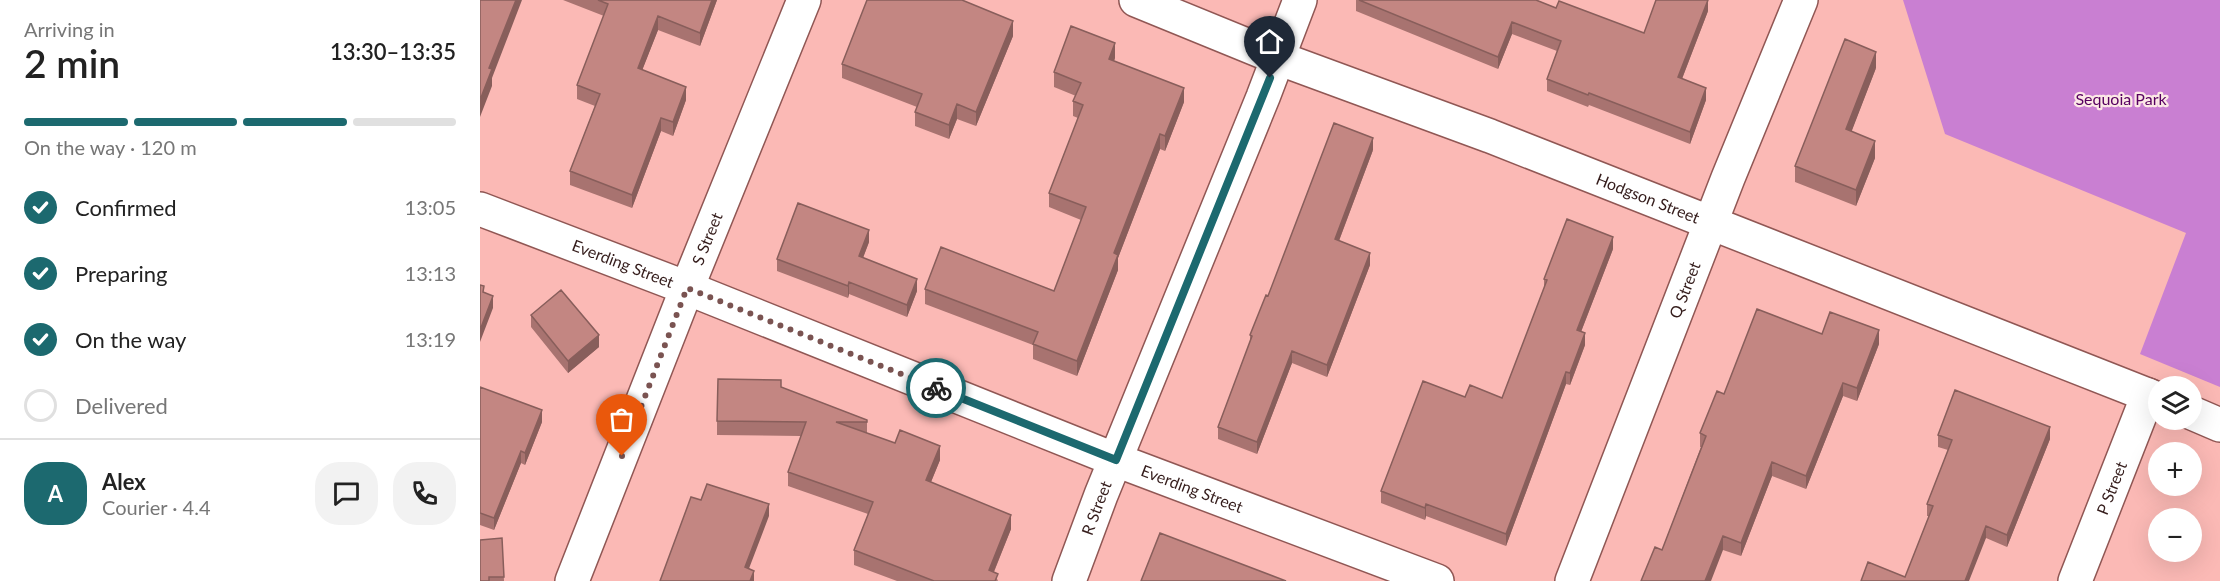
<!DOCTYPE html>
<html lang="en">
<head>
<meta charset="utf-8">
<style>
	:root { --surface:#fff; --page:#f2f2f2; --text:#222; --muted:#767676; --line:#e0e0e0; --accent:#1c696f }
	body { margin:0; font-family:Lato,sans-serif; background:var(--page); color:var(--text); height:100vh; display:flex; flex-direction:column; font-size:22px; white-space:nowrap }
	* { box-sizing:border-box; margin:0 }
	p { font-size:20px; color:var(--muted) }
	.icon { flex:none; width:33px; height:33px; fill:none; stroke:currentColor; stroke-width:2; stroke-linecap:round; stroke-linejoin:round }
	.map { position:relative; flex:1; overflow:hidden }
	.drawer { display:flex; flex-direction:column; background:var(--surface); width:480px }
	.drawer>* { flex:none }
	.buttons { position:absolute; left:1668px; top:376px; display:grid; gap:12px }
	.buttons a { display:grid; place-items:center; width:54px; height:54px; border-radius:50%; background:var(--surface); box-shadow:0 6px 24px #0002; font-size:30px }
	.pin { position:absolute; display:grid; place-items:center; width:51px; height:51px; color:#fff; margin:-62px -26px; border-radius:50% 50% 50% 0; rotate:-45deg; box-shadow:0 0 6px #0007 }
	.pin .icon { rotate:45deg }
	.courier { position:absolute; display:grid; place-items:center; width:60px; height:60px; margin:-30px; border:4px solid #1c696f; border-radius:50%; background:#fff; color:#222; box-shadow:0 2px 8px #0007 }
	.overview em { font-style:normal; font-weight:600 }
	.overview div { display:flex; flex-direction:column-reverse }
	.overview { display:flex; align-items:center; justify-content:space-between; height:102px; padding:0 24px }
	h1 { font-size:39px; font-weight:600; line-height:45px }
	.bar { display:grid; grid-template-columns:repeat(4,1fr); gap:9px 6px; align-content:center; height:72px; padding:0 24px }
	.bar i { height:8px; border-radius:4px; background:var(--line) }
	.bar .on { background:var(--accent) }
	.bar p { grid-column:span 4 }
	.line { display:flex; align-items:center; gap:15px; padding:0 24px; border-top:2px solid var(--line) }
	.line div { flex:1 }
	.round { display:grid; place-items:center; flex:none; width:63px; height:63px; border-radius:24px; background:var(--page) }
	ol { padding:0 24px; list-style:none }
	li { display:flex; align-items:center; gap:18px; height:66px }
	li p { margin-inline-start:auto }
	li .icon { padding:6px; border-radius:50%; background:var(--accent); color:#fff; stroke-width:4 }
	li:last-child { color:var(--muted) }
	li i { width:33px; height:33px; border:3px solid var(--line); border-radius:50% }
	main { display:flex; flex:1; min-height:0 }
	.map>svg:first-child { display:block }
</style>
</head>
<body>
<main>
<section class="drawer">
<div class="overview"><div><h1>2 min</h1><p>Arriving in</p></div><em>13:30–13:35</em></div>
<div class="bar"><i class="on"></i><i class="on"></i><i class="on"></i><i></i><p>On the way · 120 m</p></div>
<ol>
<li><svg class="icon" aria-label="check" viewBox="0 0 24 24"><path d="M5 12l5 5 9-10"/></svg>Confirmed<p>13:05</p></li>
<li><svg class="icon" aria-label="check" viewBox="0 0 24 24"><path d="M5 12l5 5 9-10"/></svg>Preparing<p>13:13</p></li>
<li><svg class="icon" aria-label="check" viewBox="0 0 24 24"><path d="M5 12l5 5 9-10"/></svg>On the way<p>13:19</p></li>
<li><i></i>Delivered</li>
</ol>
<div class="line" style="height:108px"><b class="round" style="background:var(--accent);color:#fff">A</b><div><b>Alex</b><p>Courier · 4.4</p></div><a class="round"><svg class="icon" aria-label="chat" viewBox="0 0 24 24"><path d="M4 5h16v11H9l-5 4z"/></svg></a><a class="round"><svg class="icon" aria-label="phone" viewBox="0 0 24 24"><path d="M5 4h4l2 5-3 2q2 4 5 5l2-3 5 2v4C11 20 4 13 5 4z"/></svg></a></div>
</section>
<div class="map">
<svg width="1740" height="581" viewBox="0 0 1740 581">
	<rect width="100%" height="100%" fill="#fbb9b5"/>
	<path fill="#c97fd2" d="M 1423,0 L 1740,0 L 1740,387 L 1660,354 L 1706,233 L 1465,134 Z"/>
	<g fill="none" stroke-linecap="round" stroke-linejoin="round">
		<defs>
			<g id="minor">
				<path id="s1" d="M 0,209 L 207,288 L 636,460 L 957,581"/>
				<path id="s2" d="M 92,581 L 207,288 L 324,0"/>
				<path id="s3" d="M 589,581 L 621,495 L 783,97 L 820,0"/>
				<path id="s4" d="M 1092,581 L 1248,178 L 1321,0"/>
			</g>
			<g id="tertiary">
				<path id="s5" d="M 656,0 L 798,58 L 1010,136 L 1678,399"/>
				<path d="M 1712,413 L 1740,425"/>
				<path id="s6" d="M 1595,581 L 1668,395"/>
			</g>
		</defs>
		<use href="#minor" stroke="#905754" stroke-width="36"/>
		<use href="#tertiary" stroke="#905754" stroke-width="36"/>
		<use href="#minor" stroke="#fff" stroke-width="33"/>
		<use href="#tertiary" stroke="#fff" stroke-width="33"/>
	</g>
	<path fill="#a87370" d="M 83,0 L 237,0 L 220,46 L 178,30 L 162,70 L 206,100 L 193,136 L 181,131 L 152,208 L 90,185 L 90,171 L 115,106 L 97,99 L 97,85 L 124,16 Z
		M 876,0 L 1056,0 L 1076,8 L 1164,33 L 1228,11 L 1202,79 L 1226,100 L 1210,144 L 1109,105 L 1108,107 L 1067,91 L 1067,79 L 1077,51 L 1032,34 L 1018,69 L 876,11 Z
		M 533,36 L 496,126 L 477,119 L 469,139 L 435,126 L 435,112 L 437,107 L 362,78 L 362,64 Z
		M 635,58 L 634,61 L 704,102 L 685,151 L 680,149 L 638,258 L 638,270 L 597,376 L 553,359 L 553,345 L 445,304 L 445,289 L 574,291 L 601,220 L 569,207 L 569,193 L 598,118 L 593,116 L 593,101 L 596,96 L 574,87 L 574,72 Z
		M 1396,68 L 1371,132 L 1395,158 L 1376,206 L 1315,182 L 1315,166 Z
		M 893,150 L 859,241 L 890,265 L 847,377 L 812,363 L 777,454 L 738,439 L 738,427 L 770,342 L 770,335 L 788,296 Z
		M 389,242 L 383,258 L 437,291 L 427,317 L 369,294 L 368,298 L 297,271 L 297,259 Z
		M 1133,249 L 1101,332 L 1105,345 L 1090,385 L 1086,384 L 1026,546 L 946,516 L 945,520 L 901,503 L 901,491 L 985,397 L 1022,398 L 1064,289 L 1064,279 Z
		M 51,315 L 119,347 L 88,373 L 51,327 Z
		M 1342,334 L 1399,344 L 1377,401 L 1363,396 L 1326,489 L 1292,476 L 1261,556 L 1243,550 L 1182,550 L 1221,447 L 1220,447 L 1220,433 L 1244,394 Z
		M 0,387 L 62,422 L 45,465 L 41,463 L 14,530 L 0,525 Z
		M 301,387 L 387,420 L 387,433 L 460,460 L 451,482 L 531,529 L 514,572 L 518,581 L 417,581 L 374,565 L 374,550 L 388,514 L 308,486 L 308,472 L 321,436 L 237,435 L 237,421 Z
		M 1458,435 L 1570,439 L 1527,547 L 1506,538 L 1425,577 L 1449,516 L 1447,516 L 1447,504 L 1468,450 L 1458,447 Z
		M 22,538 L 24,581 L 0,581 Z"/>
	<path fill="#885e5b" d="M 36,0 L 42,0 L 12,78 L 12,86 L 0,117 L 0,100 L 9,68 Z
		M 232,0 L 237,0 L 220,46 L 220,33 Z
		M 1228,0 L 1228,11 L 1198,89 L 1198,77 Z
		M 178,16 L 178,30 L 158,81 L 158,68 Z
		M 533,21 L 533,36 L 496,126 L 496,112 Z
		M 1032,22 L 1032,34 L 1018,69 L 1018,57 Z
		M 635,43 L 635,58 L 629,74 L 629,59 Z
		M 1396,52 L 1396,68 L 1366,146 L 1366,129 Z
		M 206,87 L 206,100 L 193,136 L 193,122 Z
		M 704,88 L 704,102 L 685,151 L 685,136 Z
		M 1226,88 L 1226,100 L 1210,144 L 1210,132 Z
		M 477,104 L 477,119 L 469,139 L 469,125 Z
		M 181,118 L 181,131 L 152,208 L 152,195 Z
		M 680,134 L 680,149 L 638,258 L 638,270 L 597,376 L 597,361 L 634,253 Z
		M 893,138 L 893,150 L 855,251 L 855,239 Z
		M 1395,141 L 1395,158 L 1376,206 L 1376,190 Z
		M 389,230 L 389,242 L 379,268 L 379,256 Z
		M 1133,237 L 1133,249 L 1097,342 L 1097,330 Z
		M 890,253 L 890,265 L 847,377 L 847,365 Z
		M 437,279 L 437,291 L 427,317 L 427,305 Z
		M 369,282 L 369,294 L 368,298 L 368,286 Z
		M 13,296 L 13,308 L 0,342 L 0,330 Z
		M 1399,330 L 1399,344 L 1377,401 L 1377,388 Z
		M 1105,333 L 1105,345 L 1090,385 L 1090,373 Z
		M 119,335 L 119,347 L 88,373 L 88,361 Z
		M 812,351 L 812,363 L 777,454 L 777,442 Z
		M 1086,372 L 1086,384 L 1026,546 L 1026,534 Z
		M 1363,383 L 1363,396 L 1326,489 L 1326,476 Z
		M 62,410 L 62,422 L 45,465 L 45,453 Z
		M 1570,427 L 1570,439 L 1527,547 L 1527,535 Z
		M 460,446 L 460,460 L 446,494 L 446,480 Z
		M 41,451 L 41,463 L 14,530 L 14,518 Z
		M 1292,462 L 1292,476 L 1261,556 L 1261,543 Z
		M 289,504 L 289,516 L 265,579 L 265,567 Z
		M 946,504 L 946,516 L 945,520 L 945,508 Z
		M 531,515 L 531,529 L 510,581 L 509,570 Z
		M 1506,526 L 1506,538 L 1489,581 L 1485,581 Z
		M 1243,536 L 1243,550 L 1231,581 L 1225,581 Z
		M 274,571 L 274,581 L 270,581 Z"/>
	<path fill="#c38682" stroke="#885e5b" stroke-width="1.5" d="M 0,0 L 36,0 L 9,68 L 12,69 L 0,100 Z
		M 118,0 L 232,0 L 220,33 L 178,16 L 158,68 L 206,87 L 193,122 L 181,118 L 152,195 L 90,171 L 120,94 L 97,85 L 128,4 Z
		M 387,0 L 482,0 L 533,21 L 496,112 L 477,104 L 469,125 L 435,112 L 442,94 L 362,64 Z
		M 879,0 L 1056,0 L 1076,8 L 1079,1 L 1164,33 L 1176,0 L 1228,0 L 1198,77 L 1226,88 L 1210,132 L 1109,93 L 1108,95 L 1067,79 L 1081,41 L 1032,22 L 1018,57 Z
		M 591,26 L 635,43 L 629,59 L 704,88 L 685,136 L 680,134 L 634,253 L 638,255 L 597,361 L 553,344 L 558,332 L 445,289 L 461,247 L 574,291 L 606,207 L 569,193 L 603,105 L 593,101 L 601,83 L 574,72 Z
		M 1365,39 L 1396,52 L 1366,129 L 1395,141 L 1376,190 L 1315,166 Z
		M 854,123 L 893,138 L 855,239 L 890,253 L 847,365 L 812,351 L 777,442 L 738,427 L 772,336 L 770,335 L 786,295 L 788,296 Z
		M 318,203 L 389,230 L 379,256 L 437,279 L 427,305 L 369,282 L 368,286 L 297,259 Z
		M 1087,219 L 1133,237 L 1097,330 L 1105,333 L 1090,373 L 1086,372 L 1026,534 L 946,504 L 945,508 L 901,491 L 943,381 L 985,397 L 990,385 L 1022,398 L 1067,280 L 1064,279 Z
		M 0,285 L 4,286 L 3,292 L 13,296 L 0,330 Z
		M 81,290 L 119,335 L 88,361 L 51,315 Z
		M 1277,309 L 1342,334 L 1350,312 L 1399,330 L 1377,388 L 1363,383 L 1326,476 L 1292,462 L 1261,543 L 1243,536 L 1225,581 L 1161,581 L 1175,547 L 1182,550 L 1226,436 L 1220,433 L 1237,391 L 1244,394 Z
		M 238,379 L 301,380 L 301,387 L 387,420 L 387,422 L 356,422 L 415,443 L 420,430 L 460,446 L 446,480 L 531,515 L 509,570 L 518,574 L 515,581 L 454,581 L 374,550 L 393,502 L 308,472 L 326,422 L 237,421 Z
		M 0,387 L 62,410 L 45,453 L 41,451 L 14,518 L 0,513 Z
		M 1475,390 L 1570,427 L 1527,535 L 1506,526 L 1485,581 L 1381,581 L 1388,562 L 1425,577 L 1453,506 L 1447,504 L 1472,440 L 1458,435 Z
		M 227,484 L 289,504 L 265,567 L 274,571 L 270,581 L 180,581 L 211,497 L 221,500 Z
		M 680,533 L 806,581 L 661,581 Z
		M 22,538 L 24,577 L 9,577 L 9,581 L 0,581 L 0,540 Z"/>
	<g fill="none" stroke-linecap="round" stroke-linejoin="round">
		<path stroke="#7a5351" stroke-width="6" stroke-dasharray="0 10.8" d="M 142,456 L 207,288 L 456,388"/>
		<path stroke="#1c696f" stroke-width="8" d="M 456,388 L 636,460 L 790,78"/>
	</g>
	<g text-anchor="middle" stroke-width="4.5" stroke-linejoin="round" paint-order="stroke">
		<g font-size="16" fill="#570060" stroke="#fce8e6">
			<text x="1641" y="105">Sequoia Park</text>
		</g>
		<g font-size="16" fill="#341c1b" stroke="#fce8e6">
			<text dy="6" stroke="none"><textPath href="#s5" startOffset="549">Hodgson Street</textPath></text>
			<text dy="6" stroke="none"><textPath href="#s2" startOffset="368">S Street</textPath></text>
			<text dy="6" stroke="none"><textPath href="#s1" startOffset="153">Everding Street</textPath></text>
			<text dy="6" stroke="none"><textPath href="#s4" startOffset="312">Q Street</textPath></text>
			<text dy="6" stroke="none"><textPath href="#s1" startOffset="765">Everding Street</textPath></text>
			<text dy="6" stroke="none"><textPath href="#s6" startOffset="100">P Street</textPath></text>
			<text dy="6" stroke="none"><textPath href="#s3" startOffset="78">R Street</textPath></text>
		</g>
	</g>
</svg>
<div class="buttons">
<a><svg class="icon" aria-label="layers" viewBox="0 0 24 24"><path d="M12 4l9 5-9 5-9-5zM3 14l9 5 9-5"/></svg></a>
<a>+</a>
<a>−</a>
</div>
<div class="pin" style="left:142px;top:456px;background:#ea580c"><svg class="icon" aria-label="bag" viewBox="0 0 24 24"><path d="M5 8h14l-1 12H6zM9 8a3 3 0 0 1 6 0"/></svg></div>
<div class="pin" style="left:790px;top:78px;background:#1f2937"><svg class="icon" aria-label="home" viewBox="0 0 24 24"><path d="M3 11l9-7 9 7M6 9v11h12V9"/></svg></div>
<div class="courier" style="left:456px;top:388px"><svg class="icon" aria-label="bike" viewBox="0 0 24 24"><circle cx="6" cy="16" r="4"/><circle cx="18" cy="16" r="4"/><path d="M6 16l4-8h5l3 8M10 8l3 8H6M13 5h3"/></svg></div>
</div>
</main>
</body>
</html>
